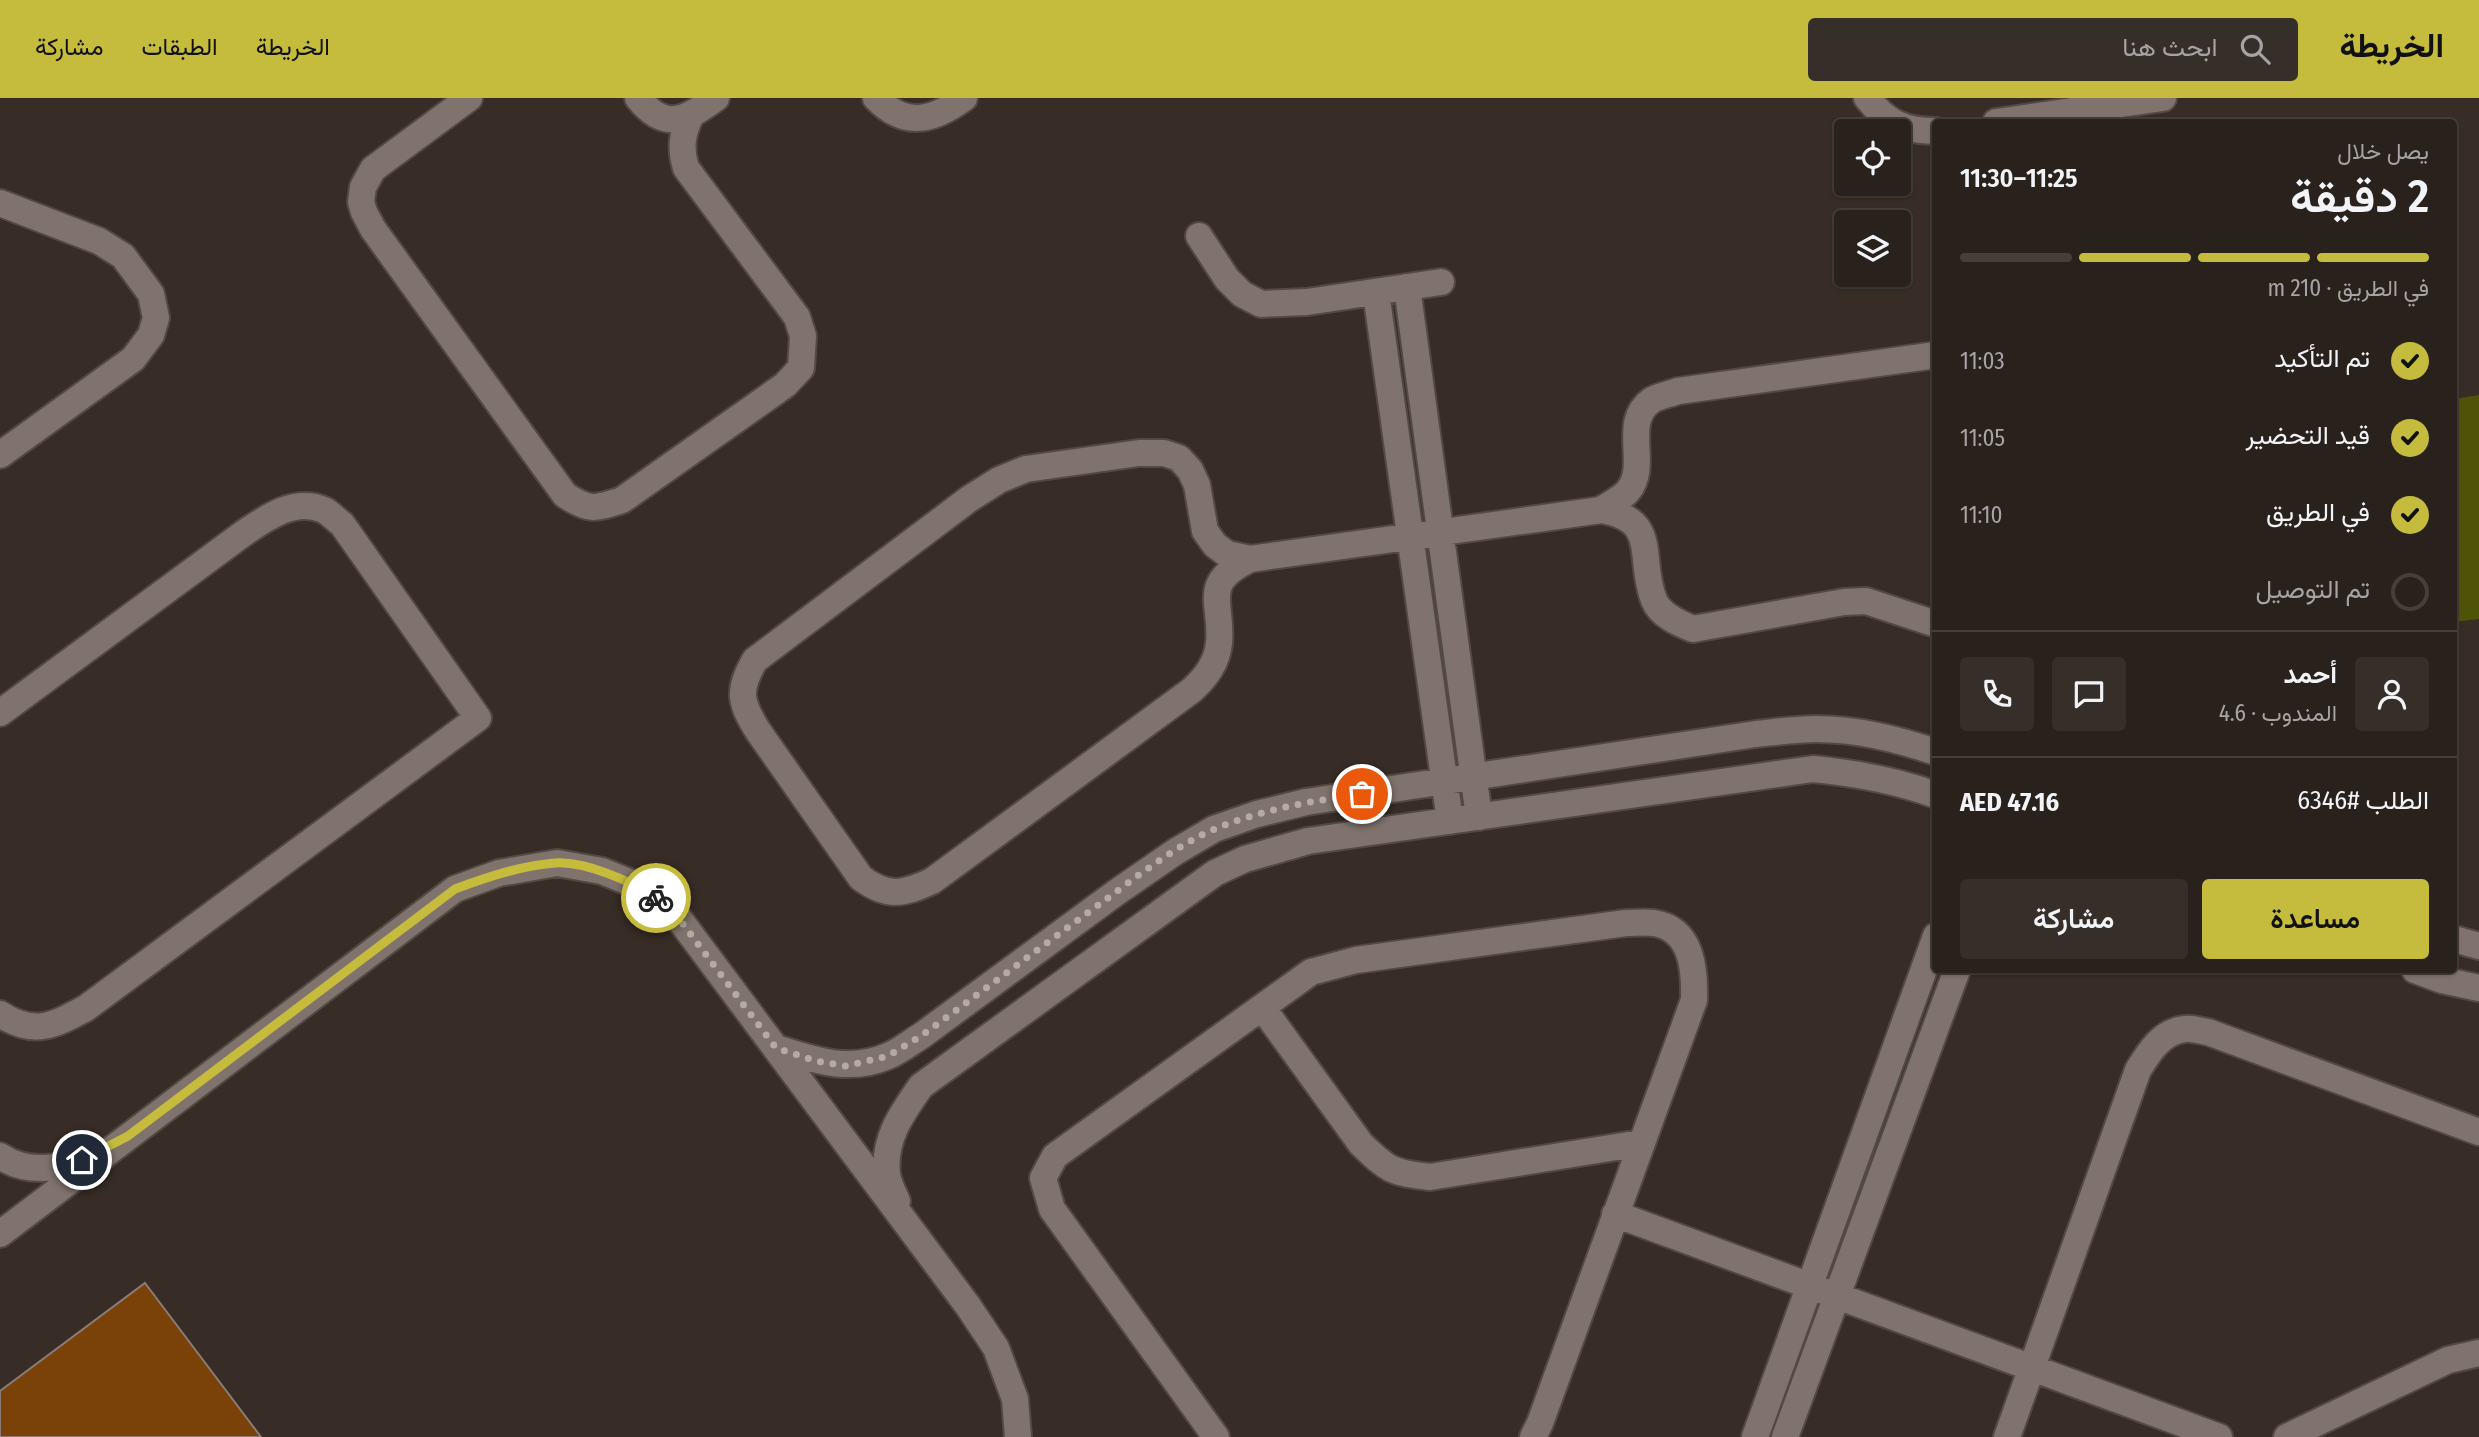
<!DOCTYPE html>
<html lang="ar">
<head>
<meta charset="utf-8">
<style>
	:root { --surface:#29211c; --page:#352e29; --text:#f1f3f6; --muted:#a5a3a3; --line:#453e3b; --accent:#c5bc3d }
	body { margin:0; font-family:"Fira Sans Condensed",Vazirmatn,sans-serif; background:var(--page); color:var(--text); direction:rtl; height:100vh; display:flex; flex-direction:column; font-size:26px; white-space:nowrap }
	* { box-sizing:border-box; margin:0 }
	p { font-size:23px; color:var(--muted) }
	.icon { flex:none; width:38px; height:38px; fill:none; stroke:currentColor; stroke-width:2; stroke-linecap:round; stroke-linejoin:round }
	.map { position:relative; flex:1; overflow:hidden; direction:ltr }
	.side { position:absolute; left:1932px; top:21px; width:525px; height:854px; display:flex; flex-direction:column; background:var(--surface); border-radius:7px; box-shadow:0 2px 5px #0004,0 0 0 2px var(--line); direction:rtl }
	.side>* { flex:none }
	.tools { position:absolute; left:1834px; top:21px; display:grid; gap:14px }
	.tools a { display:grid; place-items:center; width:77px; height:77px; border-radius:7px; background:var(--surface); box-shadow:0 2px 5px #0004,0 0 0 2px var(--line); font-size:35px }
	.pin { position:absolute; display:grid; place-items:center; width:60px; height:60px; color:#fff; margin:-30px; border:4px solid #fff; border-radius:50%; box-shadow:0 2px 7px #0007 }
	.courier { position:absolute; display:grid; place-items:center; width:70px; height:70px; margin:-35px; border:5px solid #c5bc3d; border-radius:50%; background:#fff; color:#222; box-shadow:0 2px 9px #0007 }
	.head em { font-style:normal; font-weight:600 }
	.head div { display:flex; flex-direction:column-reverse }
	.head { display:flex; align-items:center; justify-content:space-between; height:119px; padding:0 28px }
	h1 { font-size:46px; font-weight:600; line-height:52px }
	.bar { display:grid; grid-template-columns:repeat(4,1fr); gap:10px 7px; align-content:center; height:84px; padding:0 28px }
	.bar i { height:9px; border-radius:5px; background:var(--line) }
	.bar .selected { background:var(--accent) }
	.bar p { grid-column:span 4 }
	.line { display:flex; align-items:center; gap:18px; padding:0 28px; border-top:2px solid var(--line) }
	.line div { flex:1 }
	.round { display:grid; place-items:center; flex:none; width:74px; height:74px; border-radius:7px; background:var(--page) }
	ol { padding:0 28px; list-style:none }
	li { display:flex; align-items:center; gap:21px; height:77px }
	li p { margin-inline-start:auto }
	li .icon { padding:7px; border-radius:50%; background:var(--accent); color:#111; stroke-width:4 }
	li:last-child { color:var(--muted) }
	li i { width:38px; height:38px; border:4px solid var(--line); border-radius:50% }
	.primary-button { display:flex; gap:14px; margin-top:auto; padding:14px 28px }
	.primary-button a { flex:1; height:80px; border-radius:7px; background:var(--accent); color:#111; font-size:28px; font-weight:600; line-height:80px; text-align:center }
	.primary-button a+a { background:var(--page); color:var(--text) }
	header { display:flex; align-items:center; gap:42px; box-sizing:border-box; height:98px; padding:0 35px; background:var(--accent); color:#111 }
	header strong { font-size:33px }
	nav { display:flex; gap:38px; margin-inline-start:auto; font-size:24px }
	.search { width:490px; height:63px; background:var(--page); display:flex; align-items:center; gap:18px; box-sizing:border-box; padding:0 24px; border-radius:7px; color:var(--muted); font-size:26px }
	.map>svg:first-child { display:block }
</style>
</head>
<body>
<header>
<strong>الخريطة</strong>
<div class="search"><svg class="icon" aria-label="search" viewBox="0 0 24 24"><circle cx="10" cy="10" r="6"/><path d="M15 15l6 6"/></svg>ابحث هنا</div>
<nav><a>الخريطة</a><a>الطبقات</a><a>مشاركة</a></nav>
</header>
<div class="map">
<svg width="2479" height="1339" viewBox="0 0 2479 1339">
	<rect width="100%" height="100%" fill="#372c26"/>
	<path fill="#4f5308" d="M 2479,297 L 2479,521 L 2454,524 L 2454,301 Z"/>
	<path fill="#7a4108" stroke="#897d75" stroke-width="2" d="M 145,1185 L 261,1339 L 0,1339 L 0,1293 Z"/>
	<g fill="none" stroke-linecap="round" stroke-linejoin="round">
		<defs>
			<path id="minor" d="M 469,0 L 373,71 L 363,89 L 361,104 L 364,114 L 373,131 L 565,397 C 589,413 595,411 622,402 L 785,287 L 801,270 L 803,238 L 797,219 L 686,70 C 680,50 682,37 690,19
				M 638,0 C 665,34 686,22 716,0
				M 876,0 C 905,30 933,23 964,0
				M 1867,0 C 1887,25 1904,33 1936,33
				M 1996,24 L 2163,0
				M 0,105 L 99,143 L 123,158 L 151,196 L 156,220 L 151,237 L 133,261 L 0,357
				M 1199,138 L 1227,181 L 1242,196 L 1261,206 L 1307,204 L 1441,184
				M 1407,189 L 1479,719
				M 1376,194 L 1450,723
				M 1601,412 C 1610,406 1621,401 1628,393 C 1650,367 1620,324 1652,302 C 1659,298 1670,296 1678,293 L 1936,257
				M 1250,461 L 1227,456 L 1215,447 L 1205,433 L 1197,387 L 1190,372 L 1179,360 L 1164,355 L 1139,355 L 1026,371 L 999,382 L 969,401 L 755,562 C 737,593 740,604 758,633 L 861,780 C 888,800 903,796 932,783 L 1192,592 C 1206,579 1217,565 1219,545 C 1223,504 1199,486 1250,461 L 1601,412 C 1661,422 1637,460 1654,502 C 1660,517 1678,525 1693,531 L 1844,504 L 1866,503 L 1936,526
				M 0,615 L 244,435 C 266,420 295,399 324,412 C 330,415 336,422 342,426 L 478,620 L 86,910 C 53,928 34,938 0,916
				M 2454,841 L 2479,848
				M 2415,872 L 2442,882 L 2479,890
				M 1262,909 L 1361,1046 C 1388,1072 1392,1075 1430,1079 L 1641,1045
				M 776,950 C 814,962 849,975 888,958 C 900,953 911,944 921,938 L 1117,794 L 1175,754 L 1214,731 L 1257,716 L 1306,704 L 1756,636 C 1776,634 1796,631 1816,631 C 1858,631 1896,641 1936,654
				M 0,1058 C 28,1077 63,1071 92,1057
				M 897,1103 C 893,1094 888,1085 887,1076 C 883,1041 902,1015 921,988 L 1215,775 L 1245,761 L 1308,743 L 1813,671 C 1855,675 1895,682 1936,697
				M 1615,1116 L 2219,1339
				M 0,1136 L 455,791 L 499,775 L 557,765 L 602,773 L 641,789 L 674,814 L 968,1208 L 996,1250 L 1015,1301 L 1018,1339
				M 1216,1339 L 1052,1111 L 1043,1080 L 1055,1058 L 1311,874 L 1356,862 L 1626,825 C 1635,825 1645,824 1654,825 C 1692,831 1695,871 1694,902 L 1540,1325 L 1533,1339
				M 1755,1339 L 1936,838
				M 1785,1339 L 1957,872
				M 2007,1339 L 2138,972 C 2149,954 2162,933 2185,931 C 2192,930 2201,933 2208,934 L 2479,1034
				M 2287,1339 L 2448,1262 L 2479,1255"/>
		</defs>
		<use href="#minor" stroke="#524944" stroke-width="30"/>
		<use href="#minor" stroke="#80736d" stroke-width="26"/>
	</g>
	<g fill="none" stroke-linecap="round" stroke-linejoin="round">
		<path stroke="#b4aba7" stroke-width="7" stroke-dasharray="0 12.6" d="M 656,800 L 674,814 L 776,950 L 816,963 L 846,968 L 888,958 L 921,938 C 980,895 1038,851 1097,808 C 1134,781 1174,748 1217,730 C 1264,711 1312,703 1362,696"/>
		<path stroke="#c5bc3d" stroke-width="9" d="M 82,1062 L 128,1038 L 455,791 C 487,779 520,768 555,765 C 584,763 632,783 656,800"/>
	</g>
</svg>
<div class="tools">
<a><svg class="icon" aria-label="locate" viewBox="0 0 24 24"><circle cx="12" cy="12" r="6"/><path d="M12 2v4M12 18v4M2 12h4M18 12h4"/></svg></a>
<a><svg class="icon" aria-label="layers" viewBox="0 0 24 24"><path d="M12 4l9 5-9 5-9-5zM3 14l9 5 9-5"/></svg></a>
</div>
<div class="pin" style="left:1362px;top:696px;background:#ea580c"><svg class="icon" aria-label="bag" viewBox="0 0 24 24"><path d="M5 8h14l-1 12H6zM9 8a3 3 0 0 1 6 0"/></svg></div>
<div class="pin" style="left:82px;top:1062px;background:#1f2937"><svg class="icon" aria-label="home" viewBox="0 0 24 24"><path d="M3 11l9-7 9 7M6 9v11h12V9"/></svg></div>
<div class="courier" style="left:656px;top:800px"><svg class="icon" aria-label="bike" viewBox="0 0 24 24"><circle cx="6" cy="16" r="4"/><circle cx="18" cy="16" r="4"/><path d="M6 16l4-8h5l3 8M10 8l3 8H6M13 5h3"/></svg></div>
<section class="side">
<div class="head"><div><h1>2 دقيقة</h1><p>يصل خلال</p></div><em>11:25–11:30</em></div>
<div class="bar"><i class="selected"></i><i class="selected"></i><i class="selected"></i><i></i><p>في الطريق · 210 m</p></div>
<ol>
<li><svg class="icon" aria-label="check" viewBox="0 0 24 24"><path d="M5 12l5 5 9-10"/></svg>تم التأكيد<p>11:03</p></li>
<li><svg class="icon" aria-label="check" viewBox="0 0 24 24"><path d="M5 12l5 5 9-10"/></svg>قيد التحضير<p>11:05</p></li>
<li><svg class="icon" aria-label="check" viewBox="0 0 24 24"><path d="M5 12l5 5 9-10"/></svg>في الطريق<p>11:10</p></li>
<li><i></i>تم التوصيل</li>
</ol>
<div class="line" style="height:126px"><a class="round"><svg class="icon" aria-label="person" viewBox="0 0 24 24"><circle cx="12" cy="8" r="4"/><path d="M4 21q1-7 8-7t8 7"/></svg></a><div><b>أحمد</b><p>المندوب · 4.6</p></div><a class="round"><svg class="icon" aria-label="chat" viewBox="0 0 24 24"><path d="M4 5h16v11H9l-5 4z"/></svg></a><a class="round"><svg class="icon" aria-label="phone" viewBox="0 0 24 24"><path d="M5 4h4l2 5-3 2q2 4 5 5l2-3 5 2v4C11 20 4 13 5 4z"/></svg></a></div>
<div class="line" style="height:91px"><div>الطلب #6346</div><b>AED 47.16</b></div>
<div class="primary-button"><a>مساعدة</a><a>مشاركة</a></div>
</section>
</div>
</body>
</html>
